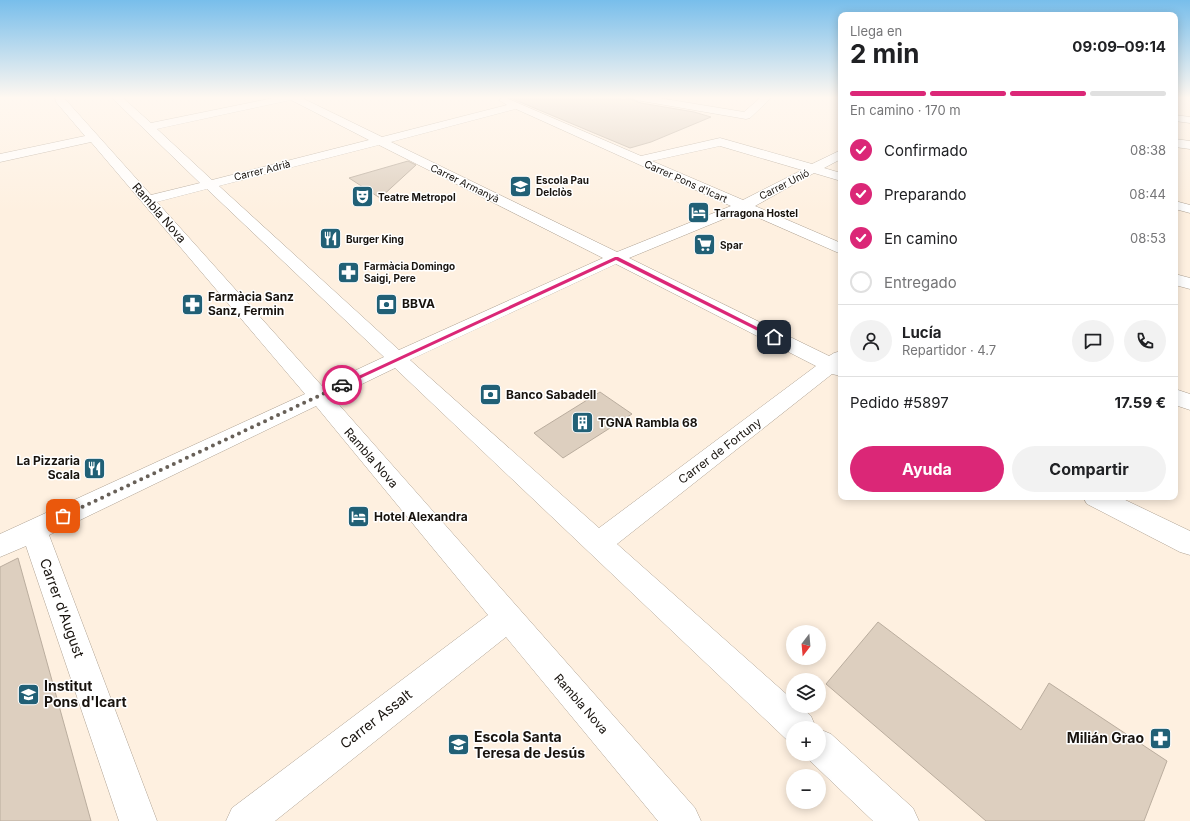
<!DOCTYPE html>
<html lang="es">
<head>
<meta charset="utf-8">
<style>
	:root { --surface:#fff; --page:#f2f2f2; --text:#202124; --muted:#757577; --line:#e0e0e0; --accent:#db2777 }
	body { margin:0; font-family:Inter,sans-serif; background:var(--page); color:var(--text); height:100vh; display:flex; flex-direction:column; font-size:15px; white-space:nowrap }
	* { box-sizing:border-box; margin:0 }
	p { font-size:13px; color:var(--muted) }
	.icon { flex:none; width:22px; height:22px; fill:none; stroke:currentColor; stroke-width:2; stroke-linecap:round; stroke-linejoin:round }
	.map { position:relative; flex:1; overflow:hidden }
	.details { position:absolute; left:838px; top:12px; width:340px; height:488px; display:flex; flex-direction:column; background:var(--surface); border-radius:8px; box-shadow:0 2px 10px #0003 }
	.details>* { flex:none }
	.needle { width:26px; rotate:196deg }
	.buttons { position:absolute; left:786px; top:625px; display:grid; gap:8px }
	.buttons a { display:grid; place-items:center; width:40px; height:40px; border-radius:50%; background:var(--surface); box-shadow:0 2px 10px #0003; font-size:20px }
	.pin { position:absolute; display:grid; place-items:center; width:34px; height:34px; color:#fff; margin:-17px; border-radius:8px; box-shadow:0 2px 6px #0006 }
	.courier { position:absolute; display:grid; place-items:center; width:40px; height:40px; margin:-20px; border:3px solid #db2777; border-radius:50%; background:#fff; color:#222; box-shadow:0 1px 5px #0007 }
	.headline em { font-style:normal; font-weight:700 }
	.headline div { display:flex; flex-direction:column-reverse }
	.headline { display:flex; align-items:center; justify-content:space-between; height:68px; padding:0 12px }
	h1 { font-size:26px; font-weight:700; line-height:30px }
	.bar { display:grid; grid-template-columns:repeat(4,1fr); gap:6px 4px; align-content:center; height:48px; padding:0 12px }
	.bar i { height:5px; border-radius:3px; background:var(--line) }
	.bar .on { background:var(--accent) }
	.bar p { grid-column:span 4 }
	.line { display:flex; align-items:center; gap:10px; padding:0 12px; border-top:1px solid var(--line) }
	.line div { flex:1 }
	.round { display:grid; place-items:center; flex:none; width:42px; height:42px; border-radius:21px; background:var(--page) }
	ol { padding:0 12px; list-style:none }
	li { display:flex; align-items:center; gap:12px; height:44px }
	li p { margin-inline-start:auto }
	li .icon { padding:4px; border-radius:50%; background:var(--accent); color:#fff; stroke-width:4 }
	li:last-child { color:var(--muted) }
	li i { width:22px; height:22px; border:2px solid var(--line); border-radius:50% }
	.button { display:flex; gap:8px; margin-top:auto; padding:8px 12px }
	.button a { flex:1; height:46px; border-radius:24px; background:var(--accent); color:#fff; font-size:16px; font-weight:700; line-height:46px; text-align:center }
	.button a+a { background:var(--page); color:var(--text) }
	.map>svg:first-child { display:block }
</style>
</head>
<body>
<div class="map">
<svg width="1190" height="821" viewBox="0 0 1190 821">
	<rect width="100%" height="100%" fill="#fef0e0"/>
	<path fill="#ddcfbf" stroke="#baad9e" d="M 508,97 L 585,97 L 592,100 L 603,97 L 616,97 L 623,100 L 628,98 L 641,103 L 694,112 L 711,117 L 651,142 L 630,148 Z
		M 408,161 L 416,165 L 380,198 L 349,178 Z
		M 600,392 L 632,414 L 563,458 L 534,433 Z
		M 18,558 L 91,821 L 0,821 L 0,567 Z
		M 878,622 L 1021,730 L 1049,683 L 1167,761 L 1144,821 L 986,821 L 826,684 Z"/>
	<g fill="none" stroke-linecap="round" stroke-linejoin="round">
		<defs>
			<path id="minor" d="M 55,97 L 65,97 L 65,99 L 151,195 L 200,183 L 111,97 L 122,97 L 151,123 L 278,97 L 300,97 L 382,137 L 507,105 L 499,100 L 504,97 L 641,156 L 720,138 L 812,164 L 841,150 L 841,159 L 824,168 L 841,173 L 841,181 L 814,173 L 755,206 L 841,243 L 841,254 L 743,211 L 629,258 L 829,356 L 834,353 L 841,351 L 841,376 L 832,374 L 617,544 L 793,700 L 793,706 L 800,706 L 811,716 L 816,728 L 793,728 L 793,742 L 787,740 L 395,368 L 333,398 L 695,808 L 701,821 L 658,821 L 506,637 L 275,821 L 226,821 L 232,808 L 488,615 L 316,406 L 49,535 L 157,821 L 119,821 L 26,546 L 0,557 L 0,534 L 305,394 L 91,142 L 0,162 L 0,154 L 85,136 L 56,102 ZM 291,100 L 369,140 L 212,180 L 157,129 ZM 516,109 L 731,206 L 617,252 L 391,142 ZM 379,145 L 603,258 L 399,350 L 219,186 ZM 720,146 L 802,170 L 743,200 L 652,161 ZM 207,189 L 384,357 L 322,386 L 157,202 ZM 616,264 L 816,366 L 599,528 L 410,360 Z
				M 631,97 L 653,97 L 744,112 L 761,97 L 772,97 L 750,118 L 746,119 L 636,100 Z
				M 1175,115 L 1190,117 L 1190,123 L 1175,121 Z
				M 1175,139 L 1190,141 L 1190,149 L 1175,147 Z
				M 1175,201 L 1190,205 L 1190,213 L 1175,209 Z
				M 1175,274 L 1190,278 L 1190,289 L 1175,285 Z
				M 1175,389 L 1190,394 L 1190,410 L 1175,405 Z
				M 1083,497 L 1119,497 L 1190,531 L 1190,555 L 1180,552 L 1087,504 Z
				M 819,729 L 831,734 L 913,808 L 919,821 L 873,821 L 807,758 L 805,754 L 819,754 Z"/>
		</defs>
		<use href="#minor" stroke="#afa293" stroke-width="1"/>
		<use href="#minor" fill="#fff" fill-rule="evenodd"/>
	</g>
	<linearGradient id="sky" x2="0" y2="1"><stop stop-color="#78beeb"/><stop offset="0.46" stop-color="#fff8f1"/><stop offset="1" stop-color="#fff8f1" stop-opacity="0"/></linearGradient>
	<rect width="1190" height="212" fill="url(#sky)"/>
	<path fill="#db2777" d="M 615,257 L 618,257 L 777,337 L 772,338 L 616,260 L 344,386 L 339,385 Z"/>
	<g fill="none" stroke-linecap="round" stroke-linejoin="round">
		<path stroke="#686058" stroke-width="4" stroke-dasharray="0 7.2" d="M 63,516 L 342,385"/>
	</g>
	<defs>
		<symbol id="school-square" viewBox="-11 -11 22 22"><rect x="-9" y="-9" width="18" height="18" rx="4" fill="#216076" stroke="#fff"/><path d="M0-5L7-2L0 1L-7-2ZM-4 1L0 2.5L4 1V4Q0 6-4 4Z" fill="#fff"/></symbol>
		<symbol id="theatre-square" viewBox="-11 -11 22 22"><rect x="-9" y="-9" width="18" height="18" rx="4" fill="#216076" stroke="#fff"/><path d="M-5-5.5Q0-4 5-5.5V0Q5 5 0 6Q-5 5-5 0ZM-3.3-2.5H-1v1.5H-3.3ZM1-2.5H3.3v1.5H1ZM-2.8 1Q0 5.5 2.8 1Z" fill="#fff"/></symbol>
		<symbol id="hotel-square" viewBox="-11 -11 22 22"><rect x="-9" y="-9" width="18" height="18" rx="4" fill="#216076" stroke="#fff"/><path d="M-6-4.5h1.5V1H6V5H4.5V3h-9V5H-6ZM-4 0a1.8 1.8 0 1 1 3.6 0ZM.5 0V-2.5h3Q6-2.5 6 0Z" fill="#fff"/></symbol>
		<symbol id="restaurant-square" viewBox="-11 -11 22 22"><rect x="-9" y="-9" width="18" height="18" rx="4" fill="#216076" stroke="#fff"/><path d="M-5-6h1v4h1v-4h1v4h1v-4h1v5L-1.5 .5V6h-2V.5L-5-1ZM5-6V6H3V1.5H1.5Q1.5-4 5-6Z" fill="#fff"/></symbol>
		<symbol id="supermarket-square" viewBox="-11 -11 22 22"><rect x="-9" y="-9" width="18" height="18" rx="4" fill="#216076" stroke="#fff"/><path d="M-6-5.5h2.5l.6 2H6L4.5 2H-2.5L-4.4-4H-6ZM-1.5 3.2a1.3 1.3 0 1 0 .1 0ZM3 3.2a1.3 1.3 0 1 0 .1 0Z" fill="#fff"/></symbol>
		<symbol id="pharmacy-square" viewBox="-11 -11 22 22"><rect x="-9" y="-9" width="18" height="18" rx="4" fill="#216076" stroke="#fff"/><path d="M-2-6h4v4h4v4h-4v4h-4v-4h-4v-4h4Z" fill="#fff"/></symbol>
		<symbol id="bank-square" viewBox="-11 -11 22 22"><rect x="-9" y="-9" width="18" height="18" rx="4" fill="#216076" stroke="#fff"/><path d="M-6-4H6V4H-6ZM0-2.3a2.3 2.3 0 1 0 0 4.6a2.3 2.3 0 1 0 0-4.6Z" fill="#fff"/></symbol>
		<symbol id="building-square" viewBox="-11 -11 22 22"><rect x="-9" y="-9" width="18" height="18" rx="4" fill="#216076" stroke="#fff"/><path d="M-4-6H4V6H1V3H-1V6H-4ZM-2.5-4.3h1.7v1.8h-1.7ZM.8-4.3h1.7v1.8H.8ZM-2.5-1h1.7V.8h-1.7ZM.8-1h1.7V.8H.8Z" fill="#fff"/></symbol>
	</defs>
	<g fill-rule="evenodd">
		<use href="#school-square" x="508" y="174" width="25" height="25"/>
		<use href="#theatre-square" x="350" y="184" width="25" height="25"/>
		<use href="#hotel-square" x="686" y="200" width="25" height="25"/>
		<use href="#restaurant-square" x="318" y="226" width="25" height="25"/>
		<use href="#supermarket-square" x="692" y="232" width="25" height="25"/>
		<use href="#pharmacy-square" x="336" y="260" width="25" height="25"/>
		<use href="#pharmacy-square" x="180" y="292" width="25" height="25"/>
		<use href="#bank-square" x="374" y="292" width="25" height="25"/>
		<use href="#bank-square" x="478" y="382" width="25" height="25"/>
		<use href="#building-square" x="570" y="410" width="25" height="25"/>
		<use href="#restaurant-square" x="82" y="456" width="25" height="25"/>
		<use href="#hotel-square" x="346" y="504" width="25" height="25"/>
		<use href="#school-square" x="16" y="682" width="25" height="25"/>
		<use href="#pharmacy-square" x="1148" y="726" width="25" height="25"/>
		<use href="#school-square" x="446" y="732" width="25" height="25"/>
	</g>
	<g text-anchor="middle" stroke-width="3" stroke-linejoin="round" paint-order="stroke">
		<g font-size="10" fill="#18130e" stroke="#fff">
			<text transform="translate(262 170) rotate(-14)" y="4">Carrer Adrià</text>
			<text transform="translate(686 181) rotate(24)" y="4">Carrer Pons d'Icart</text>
			<text transform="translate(465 183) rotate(26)" y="4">Carrer Armanyà</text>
			<text transform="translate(784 184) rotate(-27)" y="4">Carrer Unió</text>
		</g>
		<g font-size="10" font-weight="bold" fill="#18130e" stroke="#fff" text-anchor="start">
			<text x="536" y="184">Escola Pau<tspan x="536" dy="12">Delclòs</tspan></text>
			<text x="378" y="201">Teatre Metropol</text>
			<text x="714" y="217">Tarragona Hostel</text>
			<text x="346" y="243">Burger King</text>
			<text x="720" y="249">Spar</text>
			<text x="364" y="270">Farmàcia Domingo<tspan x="364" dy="12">Saigi, Pere</tspan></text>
		</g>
		<g font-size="12" fill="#18130e" stroke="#fff">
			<text transform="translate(159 213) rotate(49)" y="4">Rambla Nova</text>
			<text transform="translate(720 451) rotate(-37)" y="4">Carrer de Fortuny</text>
			<text transform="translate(371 458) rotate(49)" y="4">Rambla Nova</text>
			<text transform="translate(581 704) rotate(49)" y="4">Rambla Nova</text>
		</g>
		<g font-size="12" font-weight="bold" fill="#18130e" stroke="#fff" text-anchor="start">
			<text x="208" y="301">Farmàcia Sanz<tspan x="208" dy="14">Sanz, Fermin</tspan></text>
			<text x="402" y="308">BBVA</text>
			<text x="506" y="399">Banco Sabadell</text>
			<text x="598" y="427">TGNA Rambla 68</text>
			<text x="80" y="465" text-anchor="end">La Pizzaria<tspan x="80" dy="14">Scala</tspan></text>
			<text x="374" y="521">Hotel Alexandra</text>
		</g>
		<g font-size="14" fill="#18130e" stroke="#fff">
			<text transform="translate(62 608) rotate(70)" y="5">Carrer d'August</text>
			<text transform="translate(376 719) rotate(-38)" y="5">Carrer Assalt</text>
		</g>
		<g font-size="14" font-weight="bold" fill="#18130e" stroke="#fff" text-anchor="start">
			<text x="44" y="691">Institut<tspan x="44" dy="16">Pons d'Icart</tspan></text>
			<text x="474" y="742">Escola Santa<tspan x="474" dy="16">Teresa de Jesús</tspan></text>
			<text x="1144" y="743" text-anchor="end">Milián Grao</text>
		</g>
	</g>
</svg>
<div class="buttons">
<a><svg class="needle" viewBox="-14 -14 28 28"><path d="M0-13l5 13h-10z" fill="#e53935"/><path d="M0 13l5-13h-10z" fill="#757577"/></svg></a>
<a><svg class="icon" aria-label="layers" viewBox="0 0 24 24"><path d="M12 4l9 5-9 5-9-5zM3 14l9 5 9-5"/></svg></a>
<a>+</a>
<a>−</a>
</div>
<div class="pin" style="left:63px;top:516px;background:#ea580c"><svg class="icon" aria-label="bag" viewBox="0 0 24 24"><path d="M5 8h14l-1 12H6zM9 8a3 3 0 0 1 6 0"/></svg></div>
<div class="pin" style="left:774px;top:337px;background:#1f2937"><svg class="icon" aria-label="home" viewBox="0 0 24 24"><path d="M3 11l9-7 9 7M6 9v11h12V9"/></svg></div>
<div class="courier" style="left:342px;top:385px"><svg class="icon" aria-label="car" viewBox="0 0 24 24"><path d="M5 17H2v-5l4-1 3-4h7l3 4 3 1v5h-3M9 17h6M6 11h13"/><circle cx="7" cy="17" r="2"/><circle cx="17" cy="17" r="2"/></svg></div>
<section class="details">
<div class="headline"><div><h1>2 min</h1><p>Llega en</p></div><em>09:09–09:14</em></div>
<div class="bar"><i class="on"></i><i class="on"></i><i class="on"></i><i></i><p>En camino · 170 m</p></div>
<ol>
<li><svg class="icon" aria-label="check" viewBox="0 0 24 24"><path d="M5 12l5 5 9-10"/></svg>Confirmado<p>08:38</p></li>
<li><svg class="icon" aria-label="check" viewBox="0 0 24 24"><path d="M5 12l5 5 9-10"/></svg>Preparando<p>08:44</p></li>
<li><svg class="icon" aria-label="check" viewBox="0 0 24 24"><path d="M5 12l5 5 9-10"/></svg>En camino<p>08:53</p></li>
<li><i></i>Entregado</li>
</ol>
<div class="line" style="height:72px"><a class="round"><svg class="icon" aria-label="person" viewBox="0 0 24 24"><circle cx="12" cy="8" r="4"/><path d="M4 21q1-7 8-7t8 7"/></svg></a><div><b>Lucía</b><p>Repartidor · 4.7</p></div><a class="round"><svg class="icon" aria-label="chat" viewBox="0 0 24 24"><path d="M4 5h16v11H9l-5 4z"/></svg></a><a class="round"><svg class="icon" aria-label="phone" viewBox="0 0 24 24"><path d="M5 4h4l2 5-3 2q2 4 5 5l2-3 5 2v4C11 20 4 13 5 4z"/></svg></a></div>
<div class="line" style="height:52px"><div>Pedido #5897</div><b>17.59 €</b></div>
<div class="button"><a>Ayuda</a><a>Compartir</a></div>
</section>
</div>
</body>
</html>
